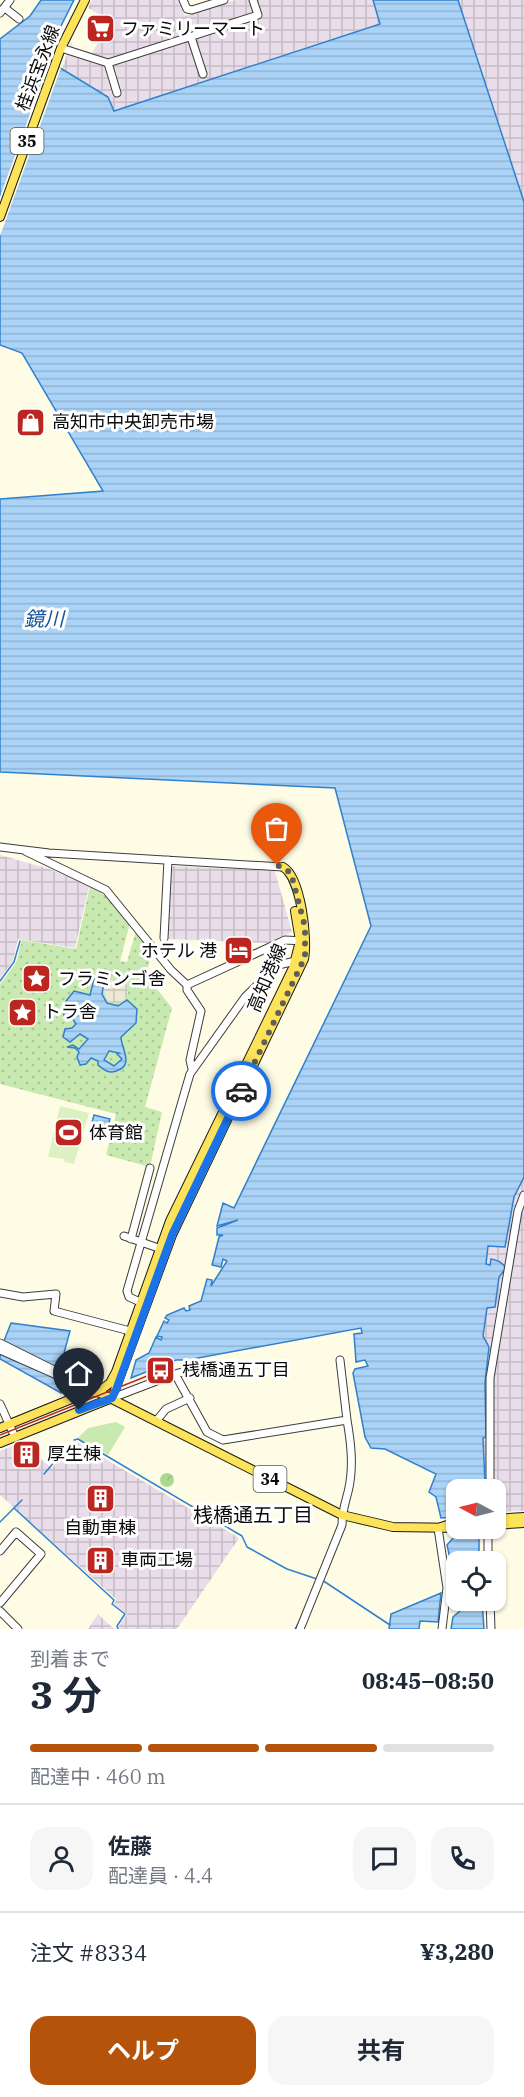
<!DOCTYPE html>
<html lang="ja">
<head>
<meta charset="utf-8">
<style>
	:root { --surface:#fff; --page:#f6f6f7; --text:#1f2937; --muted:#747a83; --line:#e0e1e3; --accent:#b45309 }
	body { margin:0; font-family:"IBM Plex Serif","Noto Sans JP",serif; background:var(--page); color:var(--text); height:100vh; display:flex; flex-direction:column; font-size:22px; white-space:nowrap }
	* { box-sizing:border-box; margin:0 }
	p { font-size:20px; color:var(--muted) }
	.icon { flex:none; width:33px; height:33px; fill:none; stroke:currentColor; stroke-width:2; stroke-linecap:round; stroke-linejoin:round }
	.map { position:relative; height:1629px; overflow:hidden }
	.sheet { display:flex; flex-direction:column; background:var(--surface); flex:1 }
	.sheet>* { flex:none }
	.needle { width:39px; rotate:277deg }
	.buttons { position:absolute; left:446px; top:1479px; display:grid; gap:12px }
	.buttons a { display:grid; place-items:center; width:60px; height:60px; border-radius:12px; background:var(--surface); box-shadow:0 2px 4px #0004; font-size:30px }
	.pin { position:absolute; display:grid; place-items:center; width:51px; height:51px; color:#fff; margin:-62px -26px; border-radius:50% 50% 50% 0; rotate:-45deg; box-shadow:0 0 6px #0007 }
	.pin .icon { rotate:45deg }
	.courier { position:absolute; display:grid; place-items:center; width:60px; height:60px; margin:-30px; border:4px solid #1a73e8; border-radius:50%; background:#fff; color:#222; box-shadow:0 2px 8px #0007 }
	.headline em { font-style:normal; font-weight:700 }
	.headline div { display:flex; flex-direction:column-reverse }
	.headline { display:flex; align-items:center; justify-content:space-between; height:102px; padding:0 30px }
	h1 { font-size:39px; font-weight:700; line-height:45px }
	.bar { display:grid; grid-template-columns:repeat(4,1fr); gap:9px 6px; align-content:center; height:72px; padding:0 30px }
	.bar i { height:8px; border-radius:4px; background:var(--line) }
	.bar .active { background:var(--accent) }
	.bar p { grid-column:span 4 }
	.line { display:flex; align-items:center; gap:15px; padding:0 30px; border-top:2px solid var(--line) }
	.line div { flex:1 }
	.round { display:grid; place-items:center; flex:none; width:63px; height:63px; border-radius:18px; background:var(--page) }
	.primary-button { display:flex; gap:12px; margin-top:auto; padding:12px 30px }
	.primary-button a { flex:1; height:69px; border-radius:18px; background:var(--accent); color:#fff; font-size:24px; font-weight:700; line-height:69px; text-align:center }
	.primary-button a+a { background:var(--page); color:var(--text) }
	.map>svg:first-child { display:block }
</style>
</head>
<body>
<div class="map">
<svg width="524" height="1629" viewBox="0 0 524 1629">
	<defs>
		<pattern id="industrial-grid" width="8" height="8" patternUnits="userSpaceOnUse" patternTransform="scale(1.5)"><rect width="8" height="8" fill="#e9dde9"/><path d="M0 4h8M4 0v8" fill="none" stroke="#c6bcc6"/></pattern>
		<pattern id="forest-crowns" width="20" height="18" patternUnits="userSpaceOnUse" patternTransform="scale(1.5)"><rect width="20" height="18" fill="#aada8f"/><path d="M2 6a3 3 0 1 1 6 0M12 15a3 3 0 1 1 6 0" fill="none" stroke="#91ba7a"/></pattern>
		<pattern id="park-dots" width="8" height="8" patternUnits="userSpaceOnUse" patternTransform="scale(1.5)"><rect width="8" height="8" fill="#c8e9b0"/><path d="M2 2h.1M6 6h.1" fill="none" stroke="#aac696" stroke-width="1.8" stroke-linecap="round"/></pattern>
		<pattern id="plaza-grid" width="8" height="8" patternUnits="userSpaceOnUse" patternTransform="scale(1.5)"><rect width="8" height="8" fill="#ede9d7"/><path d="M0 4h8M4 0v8" fill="none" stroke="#cac6b7"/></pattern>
		<pattern id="water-rules" width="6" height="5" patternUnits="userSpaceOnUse" patternTransform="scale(1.5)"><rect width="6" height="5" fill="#aad3f7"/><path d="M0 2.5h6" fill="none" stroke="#91b4d2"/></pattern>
	</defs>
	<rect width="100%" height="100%" fill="#fffce6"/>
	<path fill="url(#industrial-grid)" d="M 92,0 L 179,0 L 185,16 L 235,0 L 373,0 L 380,23 L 114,111 L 108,97 L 62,69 L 71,42 L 73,47 L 92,53 L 110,21 L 88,8 Z
		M 458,0 L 524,0 L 524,202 Z
		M 0,855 L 50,869 L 89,886 L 75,948 L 18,939 L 13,961 L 0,978 Z
		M 171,866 L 275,871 L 292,932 L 268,943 L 168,939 Z
		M 524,1149 L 524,1511 L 495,1512 L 492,1475 L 476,1468 L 472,1428 L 492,1426 L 492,1399 L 476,1401 L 478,1394 L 492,1394 L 493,1365 L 476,1320 L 488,1245 L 505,1246 Z
		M 75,1441 L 239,1538 L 177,1629 L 117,1629 L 127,1614 L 114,1604 L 116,1599 L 0,1495 L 0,1451 L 20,1443 L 52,1468 Z
		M 98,1614 L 114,1629 L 88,1629 Z"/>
	<path fill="#c8e9b0" d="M 116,1422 L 125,1427 L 108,1455 L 78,1438 L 88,1428 Z"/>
	<path fill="url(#forest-crowns)" d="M160 1480a7 7 0 1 1 14 0a7 7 0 1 1-14 0Z"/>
	<path fill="url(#park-dots)" d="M 90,886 L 113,901 L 130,923 L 120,961 L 127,962 L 135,934 L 138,932 L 152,951 L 146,975 L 172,1008 L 145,1107 L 162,1112 L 150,1167 L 106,1155 L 116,1114 L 0,1084 L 0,984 L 16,963 L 22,940 L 76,949 Z"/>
	<path fill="#dcf0c2" d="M 60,1106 L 89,1113 L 74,1164 L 64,1162 L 65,1159 L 48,1157 Z"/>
	<path fill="url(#plaza-grid)" d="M104 991a12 12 0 1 1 24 0a12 12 0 1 1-24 0Z"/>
	<path fill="url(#water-rules)" stroke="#2f81d0" stroke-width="1.5" fill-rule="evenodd" d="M 41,0 L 74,0 L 53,42 L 47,63 L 62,69 L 108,97 L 114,111 L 380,24 L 373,0 L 458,0 L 524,202 L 524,1177 L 514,1197 L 505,1247 L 488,1246 L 486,1264 L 490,1265 L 491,1259 C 498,1260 502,1262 506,1268 L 499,1277 L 495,1307 L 487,1308 L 483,1336 L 489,1347 L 485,1383 L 486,1437 L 483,1438 L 485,1482 L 474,1482 L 474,1489 L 456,1490 L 456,1528 L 479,1529 L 479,1561 L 456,1562 L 456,1586 L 447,1545 L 455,1536 L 454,1517 L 441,1518 L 436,1497 L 429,1492 L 436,1474 L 385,1449 L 371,1448 L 365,1437 L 353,1373 L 355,1369 L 368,1366 L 365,1360 L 356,1362 L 354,1334 L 362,1333 L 361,1328 L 187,1360 L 176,1360 L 131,1378 L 136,1360 L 149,1353 L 156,1337 L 161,1340 L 162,1337 L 157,1336 L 164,1321 L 167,1323 L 169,1320 L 165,1318 L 167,1315 L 184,1308 L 186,1311 L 190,1310 L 189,1306 L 201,1301 L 207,1279 L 212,1280 L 211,1286 L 227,1261 L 223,1259 L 221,1267 L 212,1265 L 219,1237 L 223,1235 L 217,1235 L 217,1228 L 238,1220 L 217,1226 L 223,1203 L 234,1208 L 371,926 L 335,788 L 0,772 L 0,499 L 103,491 L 22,353 L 0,345 L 0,39 L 30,16 Z
		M 94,979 L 104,982 L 102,994 L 107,1003 L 118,1006 L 127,1000 L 137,1009 L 136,1023 L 121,1037 C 121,1048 135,1066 116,1071 C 108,1074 103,1069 98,1065 L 98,1061 L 91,1058 L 86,1064 L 80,1065 L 77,1057 L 79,1052 L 75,1048 L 67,1047 L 73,1045 L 79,1049 L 88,1039 L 80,1034 L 70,1042 L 63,1037 L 65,1029 L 72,1028 L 76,1024 L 73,1019 L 64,1016 L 63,1005 L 74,991 L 90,995 ZM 109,1051 L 119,1053 L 117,1054 L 122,1059 L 114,1066 L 104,1060 Z
		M 94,1115 L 110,1119 L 105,1138 L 89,1134 Z
		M 11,1323 L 70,1331 L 60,1368 L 61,1393 L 0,1359 L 0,1351 Z
		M 441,1593 L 438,1622 L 420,1621 L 419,1629 L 389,1629 L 391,1614 Z
		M 463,1601 L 482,1601 L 484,1629 L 451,1629 L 453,1617 L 461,1610 Z"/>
	<path fill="#fffce6" d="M 48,64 L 61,68 L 0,236 L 0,197 Z"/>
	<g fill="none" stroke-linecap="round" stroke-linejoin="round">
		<path stroke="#2f81d0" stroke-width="1.5" d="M 0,981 L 14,962 L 20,941
			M 74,1440 L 78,1439 L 242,1536 L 247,1547 L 287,1569 L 317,1579
			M 44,1474 L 69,1445
			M 15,1509 L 114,1600 L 112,1604 L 125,1614 L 117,1626 L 118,1629
			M 0,1522 L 22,1500
			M 322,1580 L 390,1625
			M 295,1629 L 299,1622"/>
		<defs>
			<path id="minor" d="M 183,0 L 187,9 L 192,10 L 224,0
				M 5,8 L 19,19
				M 0,13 L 10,0
				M 191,37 L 203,74
				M 61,48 L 108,63 L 117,93
				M 108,63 L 258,15 L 253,0
				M 0,847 L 49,853 L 283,867
				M 25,851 L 106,890 L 171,970 L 187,985 L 285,940 L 304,941
				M 164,938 L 168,860
				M 187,985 L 187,990 L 201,1011 L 190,1060 L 192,1069
				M 124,1236 L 164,1250
				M 131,1239 L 150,1168
				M 0,1293 L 23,1297 L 56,1294 L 54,1311 L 130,1331
				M 140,1302 L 129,1297 L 127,1291 L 190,1074 L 245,997 L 278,965 L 300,960
				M 0,1343 L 98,1392
				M 0,1350 L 86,1388
				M 340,1360 L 347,1420
				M 175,1374 L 199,1367
				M 112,1398 L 175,1374 L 207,1432 L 223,1440 L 347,1420 C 351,1443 354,1468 348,1492 C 345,1503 342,1512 342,1525 L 300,1629
				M 0,1404 L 15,1437
				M 157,1420 L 166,1409 L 190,1398
				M 490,1490 L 490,1378 L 518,1211 L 524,1195
				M 438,1528 L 447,1588 L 442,1629
				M 488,1528 L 488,1562
				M 0,1551 L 16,1532 L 41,1554 L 0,1603
				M 490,1600 L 491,1629
				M 0,1611 L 18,1629"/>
			<path id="major" d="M 0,217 L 61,48 L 85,0
				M 98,1392 L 110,1383 L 116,1372 L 170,1221 L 293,968 L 300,941 L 295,911
				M 112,1398 L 172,1235 L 304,959 C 308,939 301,877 283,867
				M 0,1428 L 86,1393 L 98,1392 L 342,1515 L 393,1527 L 461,1528
				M 0,1443 L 112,1398
				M 495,1519 L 524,1517
				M 495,1525 L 524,1523
				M 438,1528 L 456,1522"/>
		</defs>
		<use href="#minor" stroke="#3d3d3d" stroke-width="9"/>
		<use href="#major" stroke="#1b1b1b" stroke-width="10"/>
		<use href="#minor" stroke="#fff" stroke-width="7"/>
		<use href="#major" stroke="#fce359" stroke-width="8"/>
		<path stroke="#bb2720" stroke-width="1.5" d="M 0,1435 L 167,1368"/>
	</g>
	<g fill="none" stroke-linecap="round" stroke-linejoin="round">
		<path stroke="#605f57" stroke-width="6" stroke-dasharray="0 10.8" d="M 241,1091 L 305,957 L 305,927 L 291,873 L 277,865"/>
		<path stroke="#1a73e8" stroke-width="8" d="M 79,1410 L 112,1398 L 116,1390 L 172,1235 L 241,1091"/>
	</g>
	<defs>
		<symbol id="supermarket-square" viewBox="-11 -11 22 22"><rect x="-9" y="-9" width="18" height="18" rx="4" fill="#bb2720" stroke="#fff"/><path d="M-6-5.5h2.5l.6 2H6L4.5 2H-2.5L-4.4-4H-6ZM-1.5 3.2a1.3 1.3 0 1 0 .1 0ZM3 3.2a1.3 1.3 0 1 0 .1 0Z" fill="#fff"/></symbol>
		<symbol id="shop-square" viewBox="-11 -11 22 22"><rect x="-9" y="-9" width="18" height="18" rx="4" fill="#bb2720" stroke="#fff"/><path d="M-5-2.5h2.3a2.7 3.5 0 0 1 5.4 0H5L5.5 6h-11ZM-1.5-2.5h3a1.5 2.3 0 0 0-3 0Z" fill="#fff"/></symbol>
		<symbol id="hotel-square" viewBox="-11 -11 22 22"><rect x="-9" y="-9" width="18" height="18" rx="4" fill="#bb2720" stroke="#fff"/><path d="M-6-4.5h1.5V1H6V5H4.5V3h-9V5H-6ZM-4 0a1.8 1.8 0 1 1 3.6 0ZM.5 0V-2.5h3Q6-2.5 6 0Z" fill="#fff"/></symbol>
		<symbol id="sight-square" viewBox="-11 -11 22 22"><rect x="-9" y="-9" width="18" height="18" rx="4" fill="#bb2720" stroke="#fff"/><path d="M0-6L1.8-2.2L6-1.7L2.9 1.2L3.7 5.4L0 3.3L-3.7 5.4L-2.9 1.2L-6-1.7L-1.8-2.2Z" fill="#fff"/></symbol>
		<symbol id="stadium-square" viewBox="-11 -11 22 22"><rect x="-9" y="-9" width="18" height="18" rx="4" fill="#bb2720" stroke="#fff"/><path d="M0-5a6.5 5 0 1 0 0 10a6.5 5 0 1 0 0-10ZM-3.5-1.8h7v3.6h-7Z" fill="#fff"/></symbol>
		<symbol id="bus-square" viewBox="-11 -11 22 22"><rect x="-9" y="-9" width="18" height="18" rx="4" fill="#bb2720" stroke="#fff"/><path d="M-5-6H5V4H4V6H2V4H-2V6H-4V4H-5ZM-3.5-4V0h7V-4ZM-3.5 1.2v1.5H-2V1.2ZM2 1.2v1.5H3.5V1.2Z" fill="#fff"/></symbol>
		<symbol id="building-square" viewBox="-11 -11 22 22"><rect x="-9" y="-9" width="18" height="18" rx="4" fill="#bb2720" stroke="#fff"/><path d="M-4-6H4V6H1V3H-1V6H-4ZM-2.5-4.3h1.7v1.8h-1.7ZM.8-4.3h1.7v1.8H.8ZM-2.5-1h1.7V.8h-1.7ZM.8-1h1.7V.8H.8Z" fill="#fff"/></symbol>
	</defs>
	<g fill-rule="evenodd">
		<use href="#supermarket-square" x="84" y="12" width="33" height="33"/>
		<use href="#shop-square" x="14" y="406" width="33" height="33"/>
		<use href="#hotel-square" x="222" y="934" width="33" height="33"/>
		<use href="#sight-square" x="20" y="962" width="33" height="33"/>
		<use href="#sight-square" x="6" y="996" width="33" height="33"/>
		<use href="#stadium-square" x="52" y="1116" width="33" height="33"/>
		<use href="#bus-square" x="144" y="1354" width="33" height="33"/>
		<use href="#building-square" x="10" y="1438" width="33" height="33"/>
		<use href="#building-square" x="84" y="1482" width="33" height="33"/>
		<use href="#building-square" x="84" y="1544" width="33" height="33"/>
	</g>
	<g text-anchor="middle" stroke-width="6" stroke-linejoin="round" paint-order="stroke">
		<g fill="#fff" stroke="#545454" stroke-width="1.5">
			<rect x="10.5" y="128" width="33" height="26" rx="4.5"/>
			<rect x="253.5" y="1466" width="33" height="26" rx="4.5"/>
		</g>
		<g font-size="16" font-weight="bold" fill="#0a0a0a">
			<text x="27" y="147">35</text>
			<text x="270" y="1485">34</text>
		</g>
		<g font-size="18" fill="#0a0a0a" stroke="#fff" text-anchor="start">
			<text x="121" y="35">ファミリーマート</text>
			<text x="52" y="428">高知市中央卸売市場</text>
			<text x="217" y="957" text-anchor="end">ホテル 港</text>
			<text x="58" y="985">フラミンゴ舎</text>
			<text x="43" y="1018">トラ舎</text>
			<text x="89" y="1139">体育館</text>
			<text x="182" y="1376">桟橋通五丁目</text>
			<text x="47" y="1460">厚生棟</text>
			<text x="100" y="1534" text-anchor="middle">自動車棟</text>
			<text x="121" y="1566">車両工場</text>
		</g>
		<g font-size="18" fill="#0a0a0a" stroke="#fff">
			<text transform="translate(38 68) rotate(-69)" y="6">桂浜宝永線</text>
			<text transform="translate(267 978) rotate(-67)" y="6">高知港線</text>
		</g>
		<g font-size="20" font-style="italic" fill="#12539c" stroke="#fff">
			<text x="44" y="626">鏡川</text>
		</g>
		<g font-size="20" fill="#0a0a0a" stroke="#fff">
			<text x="253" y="1522">桟橋通五丁目</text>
		</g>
	</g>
</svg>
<div class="buttons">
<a><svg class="needle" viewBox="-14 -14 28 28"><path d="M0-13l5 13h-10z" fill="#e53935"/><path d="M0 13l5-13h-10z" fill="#747a83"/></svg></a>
<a><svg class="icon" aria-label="locate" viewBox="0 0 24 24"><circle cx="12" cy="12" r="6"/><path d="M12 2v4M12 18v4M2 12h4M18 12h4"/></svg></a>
</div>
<div class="pin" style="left:277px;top:865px;background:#ea580c"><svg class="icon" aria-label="bag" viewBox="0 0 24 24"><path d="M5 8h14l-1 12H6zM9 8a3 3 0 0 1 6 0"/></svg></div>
<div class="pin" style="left:79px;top:1410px;background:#1f2937"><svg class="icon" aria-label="home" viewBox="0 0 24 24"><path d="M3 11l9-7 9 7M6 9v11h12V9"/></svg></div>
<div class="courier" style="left:241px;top:1091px"><svg class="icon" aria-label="car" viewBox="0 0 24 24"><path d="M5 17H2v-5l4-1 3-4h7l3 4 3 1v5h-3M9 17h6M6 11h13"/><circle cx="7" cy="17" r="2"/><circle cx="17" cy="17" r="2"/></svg></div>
</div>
<section class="sheet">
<div class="headline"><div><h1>3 分</h1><p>到着まで</p></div><em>08:45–08:50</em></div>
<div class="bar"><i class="active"></i><i class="active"></i><i class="active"></i><i></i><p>配達中 · 460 m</p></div>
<div class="line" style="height:108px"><a class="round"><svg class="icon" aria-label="person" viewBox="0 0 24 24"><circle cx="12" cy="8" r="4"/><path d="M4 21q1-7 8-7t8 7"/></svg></a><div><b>佐藤</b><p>配達員 · 4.4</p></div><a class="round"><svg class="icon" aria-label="chat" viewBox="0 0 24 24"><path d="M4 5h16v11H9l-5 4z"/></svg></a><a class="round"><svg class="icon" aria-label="phone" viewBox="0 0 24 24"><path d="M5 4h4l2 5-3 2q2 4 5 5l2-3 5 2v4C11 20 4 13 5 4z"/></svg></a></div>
<div class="line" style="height:78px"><div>注文 #8334</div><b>¥3,280</b></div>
<div class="primary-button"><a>ヘルプ</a><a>共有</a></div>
</section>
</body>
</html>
